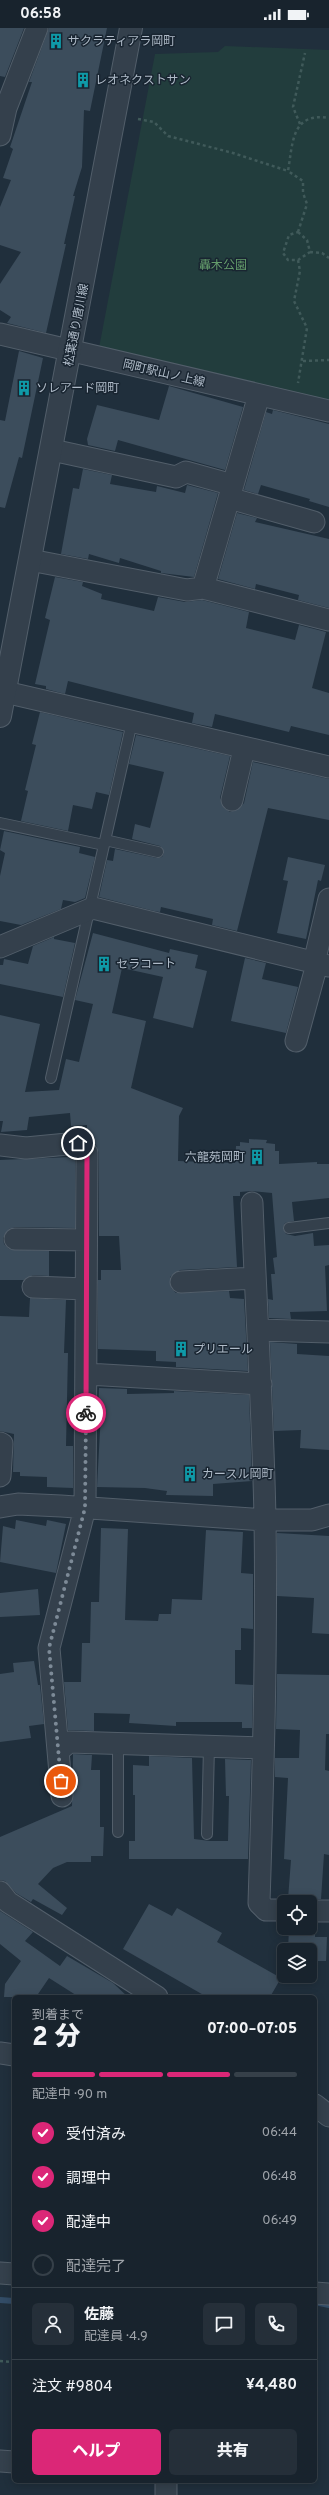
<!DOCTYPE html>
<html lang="ja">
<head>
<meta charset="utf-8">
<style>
	:root { --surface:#18232d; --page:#252f39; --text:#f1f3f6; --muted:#9fa4aa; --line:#364049; --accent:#db2777 }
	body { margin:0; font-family:Overpass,"Noto Sans JP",sans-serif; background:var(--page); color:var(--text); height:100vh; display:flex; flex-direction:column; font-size:15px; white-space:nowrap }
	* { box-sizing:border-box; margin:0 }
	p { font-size:13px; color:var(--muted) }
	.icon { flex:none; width:22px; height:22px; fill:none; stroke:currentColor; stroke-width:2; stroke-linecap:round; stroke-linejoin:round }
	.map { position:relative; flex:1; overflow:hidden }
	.drawer { position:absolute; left:12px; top:1967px; width:305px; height:488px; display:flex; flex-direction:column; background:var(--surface); border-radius:6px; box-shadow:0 2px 10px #0003,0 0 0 1px var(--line) }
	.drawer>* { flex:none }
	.tools { position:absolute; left:277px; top:1867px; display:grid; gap:8px }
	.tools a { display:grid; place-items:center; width:40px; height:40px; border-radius:6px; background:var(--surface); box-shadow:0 2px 10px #0003,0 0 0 1px var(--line); font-size:20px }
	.pin { position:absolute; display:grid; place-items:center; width:34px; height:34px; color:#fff; margin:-17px; border:2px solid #fff; border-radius:50%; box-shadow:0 1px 4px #0007 }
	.courier { position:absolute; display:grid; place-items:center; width:40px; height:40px; margin:-20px; border:3px solid #db2777; border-radius:50%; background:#fff; color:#222; box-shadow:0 1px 5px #0007 }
	.overview em { font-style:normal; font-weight:800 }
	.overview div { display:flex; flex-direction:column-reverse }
	.overview { display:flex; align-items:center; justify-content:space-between; height:68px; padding:0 20px }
	h1 { font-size:26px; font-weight:800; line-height:30px }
	.bar { display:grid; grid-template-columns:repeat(4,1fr); gap:6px 4px; align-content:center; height:48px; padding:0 20px }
	.bar i { height:5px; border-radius:3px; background:var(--line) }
	.bar .selected { background:var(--accent) }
	.bar p { grid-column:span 4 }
	.line { display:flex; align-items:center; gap:10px; padding:0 20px; border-top:1px solid var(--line) }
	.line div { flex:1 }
	.round { display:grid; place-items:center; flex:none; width:42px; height:42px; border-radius:6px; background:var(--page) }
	ol { padding:0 20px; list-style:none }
	li { display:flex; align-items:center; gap:12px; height:44px }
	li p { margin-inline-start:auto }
	li .icon { padding:4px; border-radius:50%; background:var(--accent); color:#fff; stroke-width:4 }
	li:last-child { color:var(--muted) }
	li i { width:22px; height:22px; border:2px solid var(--line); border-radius:50% }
	.primary-button { display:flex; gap:8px; margin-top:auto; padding:8px 20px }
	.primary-button a { flex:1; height:46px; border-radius:6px; background:var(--accent); color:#fff; font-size:16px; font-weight:800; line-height:46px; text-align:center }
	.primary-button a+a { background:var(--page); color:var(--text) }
	.status { display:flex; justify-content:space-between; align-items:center; height:28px; padding:0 20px; background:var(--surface); direction:ltr }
	.status svg { height:11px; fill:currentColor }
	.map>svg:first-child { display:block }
</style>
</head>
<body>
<div class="status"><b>06:58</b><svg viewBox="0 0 49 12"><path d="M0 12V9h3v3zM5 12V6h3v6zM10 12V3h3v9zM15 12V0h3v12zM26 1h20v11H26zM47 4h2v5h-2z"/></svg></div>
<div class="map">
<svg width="329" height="2467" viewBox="0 0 329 2467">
	<rect width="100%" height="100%" fill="#202f3c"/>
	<path fill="#223d3d" d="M 225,18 L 329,22 L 329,372 L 99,320 L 155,26 L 218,24 Z"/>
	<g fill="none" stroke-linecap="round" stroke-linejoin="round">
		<path stroke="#324c66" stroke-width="6" d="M 0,2272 L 14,2273
			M 315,2274 L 329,2277"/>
	</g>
	<path fill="#3c4d5c" d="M 0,0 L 24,0 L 5,49 L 0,48 Z
		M 49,0 L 107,0 L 90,83 L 84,82 L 82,139 L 73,168 L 75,168 L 64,216 L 66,216 L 46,305 L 7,295 L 11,289 L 0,282 L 0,256 L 21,224 L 0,217 L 0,179 L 11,152 L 3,150 L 13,121 L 10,119 L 32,54 L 29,54 Z
		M 19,323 L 43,330 L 22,430 L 19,429 L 5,480 L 0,479 L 0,392 L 5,393 Z
		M 169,358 L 243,379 L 225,442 L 118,412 L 115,423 L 88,417 L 87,411 L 97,377 L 159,392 Z
		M 273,382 L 329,396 L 329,479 L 309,473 L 310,471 L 261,457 L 258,466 L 244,462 L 266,384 L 272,386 Z
		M 83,441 L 112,447 L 110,456 L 156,464 L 157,458 L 185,465 L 187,457 L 218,465 L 194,549 L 161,545 L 161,543 L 120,530 L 119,535 L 89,526 L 88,531 L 61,526 L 73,460 L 79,461 Z
		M 237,485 L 257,490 L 255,494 L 329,511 L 329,580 L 298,572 L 299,567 L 256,556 L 255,561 L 218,551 Z
		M 55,549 L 83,554 L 82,558 L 102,566 L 101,571 L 154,583 L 158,569 L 185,574 L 202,572 L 249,584 L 246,600 L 295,612 L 299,597 L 326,604 L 312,660 L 329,665 L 329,707 L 291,698 L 289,704 L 215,686 L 212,699 L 192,695 L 194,685 L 68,653 L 65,666 L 46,661 L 46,658 L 35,656 L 50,592 L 45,590 Z
		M 40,684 L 123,704 L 109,767 L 96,764 L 92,781 L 73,777 L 68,803 L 21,793 L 28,763 L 25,762 L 36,717 L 32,716 Z
		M 136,707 L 230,728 L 220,770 L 224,780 L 230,784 L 240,780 L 244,775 L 253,734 L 329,751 L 329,792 L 268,780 L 237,903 L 212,897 L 213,891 L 161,879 L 160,884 L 154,883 L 99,869 L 107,832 L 113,833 L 115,821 L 157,830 L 162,829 L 164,825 L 160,818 L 132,811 L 135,796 L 150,800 L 164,744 L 129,736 Z
		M 4,803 L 80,819 L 79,825 L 95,829 L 85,870 L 75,874 L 63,872 L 61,881 L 21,897 L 0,893 L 0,848 L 5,825 L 0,822 Z
		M 288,829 L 325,837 L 321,853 L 318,852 L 306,911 L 277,905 L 288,853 L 283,852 Z
		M 93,905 L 169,925 L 170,921 L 198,927 L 195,940 L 207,943 L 193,1000 L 153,990 L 163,949 L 122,940 L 112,985 L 146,993 L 131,1060 L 183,1080 L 179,1088 L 178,1133 L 235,1135 L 236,1118 L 240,1118 L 240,1114 L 249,1115 L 249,1111 L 267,1112 L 266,1115 L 275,1116 L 275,1123 L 279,1123 L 279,1136 L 317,1134 L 317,1136 L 329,1136 L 329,1170 L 292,1174 L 294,1193 L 285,1195 L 283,1200 L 286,1206 L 295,1208 L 313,1205 L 314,1218 L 329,1217 L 329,1237 L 325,1238 L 327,1283 L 290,1284 L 291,1291 L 269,1290 L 268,1271 L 273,1272 L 271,1246 L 275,1246 L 273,1230 L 277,1229 L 272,1165 L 251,1163 L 240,1164 L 240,1168 L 233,1168 L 237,1239 L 180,1242 L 170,1249 L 171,1260 L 176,1265 L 229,1263 L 230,1270 L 244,1271 L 248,1343 L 176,1339 L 176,1334 L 156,1333 L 156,1323 L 98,1321 L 98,1252 L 101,1252 L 101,1242 L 121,1242 L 119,1208 L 99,1208 L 99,1125 L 96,1117 L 87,1107 L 87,1097 L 71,1098 L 70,1085 L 29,1089 L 27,1102 L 1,1104 L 3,1093 L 0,1093 L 0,987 L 40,996 L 25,1064 L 59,1062 L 66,1031 L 79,1034 L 93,976 L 75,972 Z
		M 54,909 L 54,911 L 75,915 L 63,969 L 0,956 L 0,937 L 3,937 L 4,931 L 28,936 L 33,918 Z
		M 245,930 L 266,935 L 262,951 L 298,959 L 286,1005 L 231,993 Z
		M 71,1129 L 75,1130 L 75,1200 L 15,1199 L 9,1201 L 3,1210 L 4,1216 L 9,1221 L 49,1223 L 49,1248 L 33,1247 L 24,1252 L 0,1252 L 0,1132 Z
		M 30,1270 L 66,1272 L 64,1325 L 68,1325 L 66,1418 L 73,1418 L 73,1460 L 47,1459 L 47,1449 L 20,1448 L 20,1444 L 13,1444 L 14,1406 L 0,1403 L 0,1288 L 29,1289 Z
		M 270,1314 L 297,1316 L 297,1326 L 329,1328 L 329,1422 L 300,1420 L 301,1402 L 274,1403 Z
		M 99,1360 L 127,1361 L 127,1366 L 174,1365 L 174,1363 L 249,1367 L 252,1453 L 213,1456 L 213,1468 L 166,1467 L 167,1463 L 145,1460 L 97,1459 L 101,1384 L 98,1384 Z
		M 16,1492 L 46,1498 L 47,1492 L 66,1496 L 56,1545 L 0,1534 L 3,1498 L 15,1501 Z
		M 101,1500 L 128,1501 L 125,1592 L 158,1593 L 159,1586 L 171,1586 L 172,1571 L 202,1572 L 206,1502 L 243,1504 L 241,1545 L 253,1546 L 253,1601 L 241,1600 L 241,1622 L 235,1622 L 235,1656 L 253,1657 L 252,1700 L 242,1700 L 242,1694 L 176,1694 L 176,1698 L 129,1695 L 130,1686 L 94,1685 L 94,1703 L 68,1702 L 64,1654 L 81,1654 L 82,1615 L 90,1615 L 91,1574 L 99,1574 Z
		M 277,1505 L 329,1508 L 329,1606 L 312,1605 L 314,1570 L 277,1568 Z
		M 38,1561 L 40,1587 L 0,1589 L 0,1565 Z
		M 34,1633 L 38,1657 L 40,1657 L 44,1696 L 29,1698 L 31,1710 L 0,1714 L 0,1646 L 14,1644 L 13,1635 Z
		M 277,1646 L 329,1647 L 329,1706 L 326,1706 L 325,1742 L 329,1743 L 329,1827 L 324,1826 L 321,1871 L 310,1871 L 303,1874 L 292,1874 L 288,1871 L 291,1832 L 284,1831 L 288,1750 L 275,1749 L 275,1730 L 299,1730 L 300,1702 L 276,1701 Z
		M 73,1726 L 92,1727 L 91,1742 L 100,1742 L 100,1799 L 104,1799 L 103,1828 L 91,1828 L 91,1834 L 67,1834 L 53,1840 L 38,1856 L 67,1880 L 62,1887 L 33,1871 L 31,1874 L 16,1865 L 5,1853 L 0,1852 L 0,1809 L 72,1778 Z
		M 149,1728 L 192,1730 L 194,1811 L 210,1813 L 228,1813 L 229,1768 L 226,1768 L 225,1731 L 251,1732 L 248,1831 L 129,1831 L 129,1813 L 135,1813 L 135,1767 L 133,1767 L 133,1737 L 149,1738 Z
		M 149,1876 L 172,1888 L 177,1880 L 222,1905 L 217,1914 L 281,1950 L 270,1969 L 207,1969 L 123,1921 Z
		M 0,1883 L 33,1904 L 25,1913 L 60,1938 L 67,1928 L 113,1955 L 128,1969 L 79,1969 L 49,1950 L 36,1969 L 4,1969 L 5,1956 L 21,1933 L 0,1916 Z
		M 310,1895 L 315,1895 L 315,1909 L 327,1909 L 326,1933 L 310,1933 L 310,1922 L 288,1922 L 289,1900 L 310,1900 Z"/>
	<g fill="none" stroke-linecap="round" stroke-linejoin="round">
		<defs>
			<path id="service" d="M 0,795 L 104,817
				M 105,812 L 158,824
				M 51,1050 L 132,694
				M 289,1200 L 329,1195
				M 118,1804 L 118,1716
				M 207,1806 L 209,1718"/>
			<path id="minor" d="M 0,107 L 6,80 L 37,0
				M 0,306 L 329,383
				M 52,422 L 176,449 L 186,444 L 233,457
				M 229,470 L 314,494
				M 30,532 L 187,562 L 203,560 L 329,592
				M 203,560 L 259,367
				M 5,664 L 329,739
				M 232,772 L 244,721
				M 0,919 L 93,880 L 329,938
				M 314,935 L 329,871
				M 296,1013 L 317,936
				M 0,1117 L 26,1120 L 78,1115 L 87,1125 L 85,1480 L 49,1620 L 62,1768
				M 252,1175 C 256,1281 263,1386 265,1491 C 267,1619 263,1747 259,1875 L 266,1882 L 284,1882
				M 15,1211 L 86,1212
				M 181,1254 L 255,1250
				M 33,1259 L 86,1261
				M 259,1302 L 329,1304
				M 87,1346 L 261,1356
				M 0,1415 L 2,1416 L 0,1448
				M 0,1479 L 18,1476 L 61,1478 L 265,1492 L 312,1492 L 329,1487
				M 58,1723 L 69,1714 L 263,1720
				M 0,1864 L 8,1874 L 157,1969
				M 310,1883 L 329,1883
				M 0,2025 L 14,2027
				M 315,2077 L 329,2088
				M 0,2245 L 14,2246
				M 315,2265 L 329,2266
				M 0,2433 L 14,2434
				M 166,2467 L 166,2453"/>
			<path id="tertiary" d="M 0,688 L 131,0"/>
		</defs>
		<use href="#service" stroke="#525e6a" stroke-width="12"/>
		<use href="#minor" stroke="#525e6a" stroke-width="23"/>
		<use href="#tertiary" stroke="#525e6a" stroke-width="24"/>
		<path stroke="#405a5a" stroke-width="2.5" stroke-dasharray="3 3" stroke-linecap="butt" d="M 138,91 L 154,94 L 168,108 L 233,125 L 288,143
			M 300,96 L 293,79 L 305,25
			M 298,204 L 307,176 L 303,165 L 303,153 L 288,143 C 293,115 291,84 329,90
			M 298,204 L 307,212 L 310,224 L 298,232 L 288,232 L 283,225 L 289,207 Z
			M 310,224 L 322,225 L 329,230
			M 298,232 L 300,243 L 294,273 L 307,300 L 298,355
			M 303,333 L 329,332
			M 0,2333 L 14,2334"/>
		<use href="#service" stroke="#34404c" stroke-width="10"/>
		<use href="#minor" stroke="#34404c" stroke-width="21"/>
		<use href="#tertiary" stroke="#34404c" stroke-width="22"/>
	</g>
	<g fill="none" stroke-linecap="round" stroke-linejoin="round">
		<path stroke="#7d8a97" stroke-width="4" stroke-dasharray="0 7.2" d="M 61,1753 L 49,1620 L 85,1480 L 86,1385"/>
		<path stroke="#db2777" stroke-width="5" d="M 78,1115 L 87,1125 L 86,1385"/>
	</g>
	<defs>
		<symbol id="building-bare" viewBox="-9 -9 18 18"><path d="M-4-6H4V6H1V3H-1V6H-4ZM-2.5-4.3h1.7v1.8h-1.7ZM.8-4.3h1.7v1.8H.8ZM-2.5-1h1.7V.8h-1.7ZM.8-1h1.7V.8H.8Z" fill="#0f9aa8" stroke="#192531" stroke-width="2.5" paint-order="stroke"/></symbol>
	</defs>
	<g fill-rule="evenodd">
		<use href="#building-bare" x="45" y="2" width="22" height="22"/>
		<use href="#building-bare" x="72" y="41" width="22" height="22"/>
		<use href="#building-bare" x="13" y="349" width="22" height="22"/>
		<use href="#building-bare" x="93" y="925" width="22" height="22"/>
		<use href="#building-bare" x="246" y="1118" width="22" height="22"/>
		<use href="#building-bare" x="170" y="1310" width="22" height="22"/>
		<use href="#building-bare" x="179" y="1435" width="22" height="22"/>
	</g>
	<g text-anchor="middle" stroke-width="3" stroke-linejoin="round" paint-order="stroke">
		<g font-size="12" fill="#afbbc8" stroke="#192531" text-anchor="start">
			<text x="68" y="17">サクラティアラ岡町</text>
			<text x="95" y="56">レオネクストサン</text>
			<text x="36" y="364">ソレアード岡町</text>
			<text x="116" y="940">セラコート</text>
			<text x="245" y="1133" text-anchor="end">六龍苑岡町</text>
			<text x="193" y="1325">プリエール</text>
			<text x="202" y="1450">カースル岡町</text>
		</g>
		<g font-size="12" fill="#649c6b" stroke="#192531">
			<text x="223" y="241">轟木公園</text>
		</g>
		<g font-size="12" fill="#afbbc8" stroke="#192531">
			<text transform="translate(76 297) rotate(-79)" y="4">松葉通り唐川線</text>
			<text transform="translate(164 345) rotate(13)" y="4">岡町駅山ノ上線</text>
		</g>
	</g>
</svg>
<div class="tools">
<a><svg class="icon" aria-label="locate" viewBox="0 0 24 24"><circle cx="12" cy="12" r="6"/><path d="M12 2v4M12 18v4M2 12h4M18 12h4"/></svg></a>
<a><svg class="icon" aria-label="layers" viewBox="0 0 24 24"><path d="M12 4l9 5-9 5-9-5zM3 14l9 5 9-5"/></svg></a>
</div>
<div class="pin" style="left:61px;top:1753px;background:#ea580c"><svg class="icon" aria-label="bag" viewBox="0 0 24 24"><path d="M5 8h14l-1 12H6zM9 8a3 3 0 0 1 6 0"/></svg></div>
<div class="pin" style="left:78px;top:1115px;background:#1f2937"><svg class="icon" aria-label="home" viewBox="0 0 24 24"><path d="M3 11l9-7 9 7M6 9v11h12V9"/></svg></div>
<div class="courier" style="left:86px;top:1385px"><svg class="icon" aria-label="bike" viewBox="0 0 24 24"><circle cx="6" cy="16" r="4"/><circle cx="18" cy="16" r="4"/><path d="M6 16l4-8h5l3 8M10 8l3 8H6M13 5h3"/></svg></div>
<section class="drawer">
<div class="overview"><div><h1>2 分</h1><p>到着まで</p></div><em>07:00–07:05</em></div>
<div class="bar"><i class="selected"></i><i class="selected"></i><i class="selected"></i><i></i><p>配達中 · 90 m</p></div>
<ol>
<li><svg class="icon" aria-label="check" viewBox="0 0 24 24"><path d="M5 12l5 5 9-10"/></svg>受付済み<p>06:44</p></li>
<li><svg class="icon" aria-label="check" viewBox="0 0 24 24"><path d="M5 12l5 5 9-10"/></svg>調理中<p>06:48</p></li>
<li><svg class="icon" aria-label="check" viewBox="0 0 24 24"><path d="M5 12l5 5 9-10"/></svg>配達中<p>06:49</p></li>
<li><i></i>配達完了</li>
</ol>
<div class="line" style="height:72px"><a class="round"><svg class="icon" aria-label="person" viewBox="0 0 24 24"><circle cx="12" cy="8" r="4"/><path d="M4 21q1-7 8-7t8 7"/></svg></a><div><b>佐藤</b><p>配達員 · 4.9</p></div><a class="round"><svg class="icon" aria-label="chat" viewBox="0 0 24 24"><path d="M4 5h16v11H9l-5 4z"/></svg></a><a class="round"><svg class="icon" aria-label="phone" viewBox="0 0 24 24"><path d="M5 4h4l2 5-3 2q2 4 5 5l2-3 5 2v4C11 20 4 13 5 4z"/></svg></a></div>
<div class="line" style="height:52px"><div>注文 #9804</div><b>¥4,480</b></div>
<div class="primary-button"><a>ヘルプ</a><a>共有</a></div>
</section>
</div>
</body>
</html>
